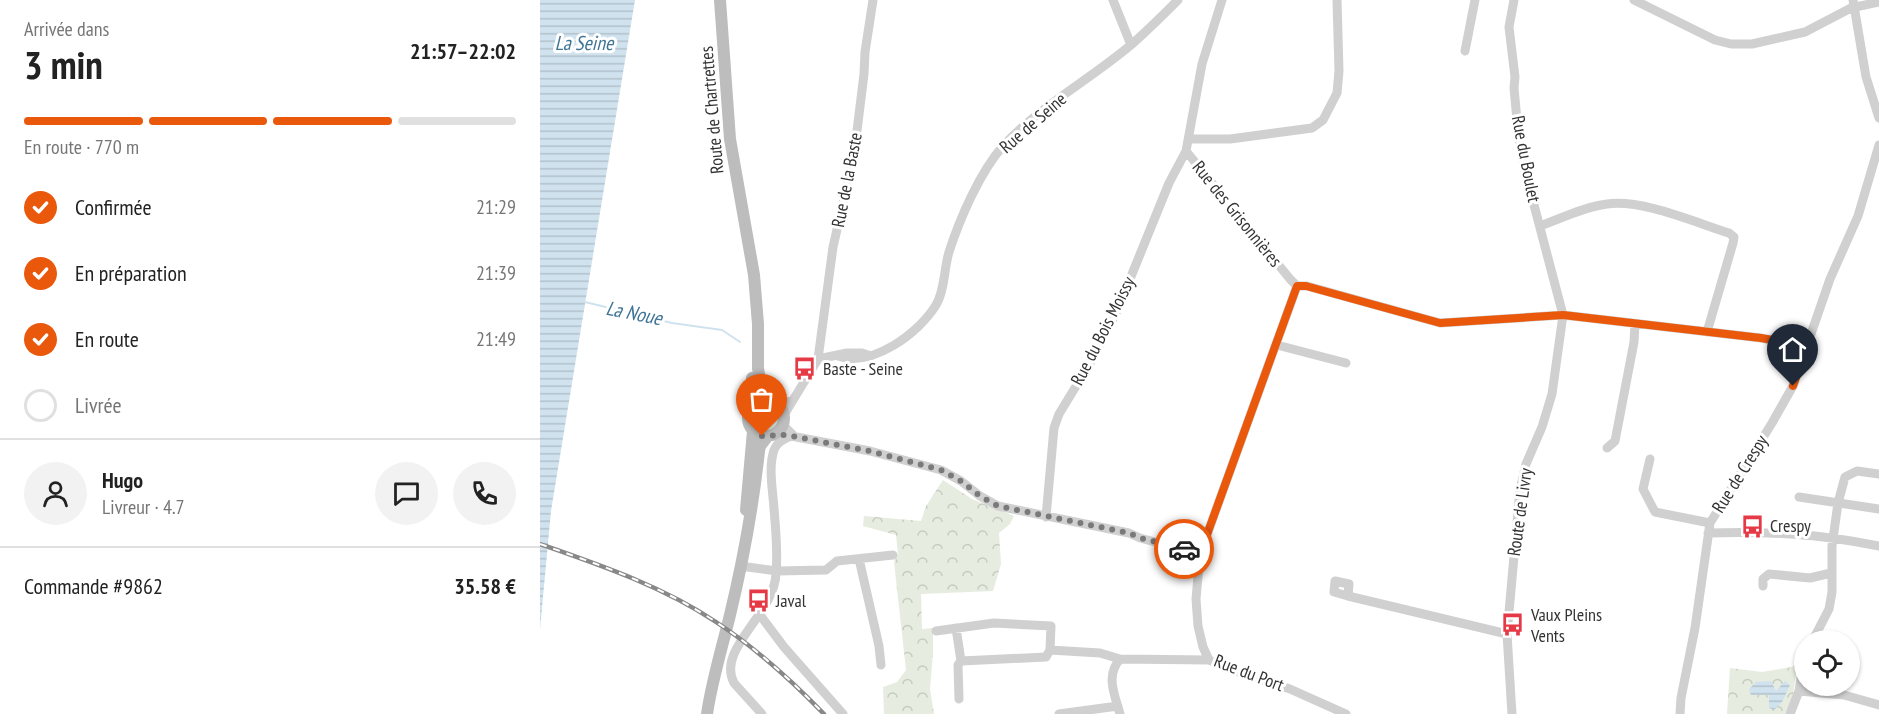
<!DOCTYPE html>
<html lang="fr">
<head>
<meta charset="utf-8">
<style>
	:root { --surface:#fff; --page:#f2f2f2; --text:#222; --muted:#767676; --line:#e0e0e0; --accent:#ea580c }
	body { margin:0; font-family:"PT Sans Narrow",sans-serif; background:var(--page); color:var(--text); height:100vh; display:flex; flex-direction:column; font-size:22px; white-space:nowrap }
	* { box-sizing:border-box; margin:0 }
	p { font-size:20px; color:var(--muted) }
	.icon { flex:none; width:33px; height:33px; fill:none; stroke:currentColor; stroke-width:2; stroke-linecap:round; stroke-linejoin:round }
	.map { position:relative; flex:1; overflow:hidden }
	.sheet { display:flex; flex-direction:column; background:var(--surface); width:540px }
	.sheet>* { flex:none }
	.controls { position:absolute; left:1254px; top:630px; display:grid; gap:12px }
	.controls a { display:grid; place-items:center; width:66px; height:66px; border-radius:50%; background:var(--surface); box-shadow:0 2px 4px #0004; font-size:30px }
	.pin { position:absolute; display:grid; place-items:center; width:51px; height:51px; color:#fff; margin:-62px -26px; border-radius:50% 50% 50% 0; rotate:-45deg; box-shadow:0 0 6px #0007 }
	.pin .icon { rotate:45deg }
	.courier { position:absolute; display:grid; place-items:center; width:60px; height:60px; margin:-30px; border:4px solid #ea580c; border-radius:50%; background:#fff; color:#222; box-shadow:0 2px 8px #0007 }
	.summary em { font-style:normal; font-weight:700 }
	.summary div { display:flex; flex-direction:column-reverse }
	.summary { display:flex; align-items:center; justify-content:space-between; height:102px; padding:0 24px }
	h1 { font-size:39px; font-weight:700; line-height:45px }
	.bar { display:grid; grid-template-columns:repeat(4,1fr); gap:9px 6px; align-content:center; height:72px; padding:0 24px }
	.bar i { height:8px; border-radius:4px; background:var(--line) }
	.bar .active { background:var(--accent) }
	.bar p { grid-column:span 4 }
	.line { display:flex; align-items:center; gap:15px; padding:0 24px; border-top:2px solid var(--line) }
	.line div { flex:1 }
	.round { display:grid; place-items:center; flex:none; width:63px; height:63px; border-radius:32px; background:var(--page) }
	ol { padding:0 24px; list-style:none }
	li { display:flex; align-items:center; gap:18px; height:66px }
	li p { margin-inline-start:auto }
	li .icon { padding:6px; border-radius:50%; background:var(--accent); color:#fff; stroke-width:4 }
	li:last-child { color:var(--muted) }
	li i { width:33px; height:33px; border:3px solid var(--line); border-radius:50% }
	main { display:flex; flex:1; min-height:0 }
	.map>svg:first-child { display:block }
</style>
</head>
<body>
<main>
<section class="sheet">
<div class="summary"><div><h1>3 min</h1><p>Arrivée dans</p></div><em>21:57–22:02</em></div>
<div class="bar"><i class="active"></i><i class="active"></i><i class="active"></i><i></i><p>En route · 770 m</p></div>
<ol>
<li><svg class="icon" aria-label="check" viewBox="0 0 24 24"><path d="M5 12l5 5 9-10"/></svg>Confirmée<p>21:29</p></li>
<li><svg class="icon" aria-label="check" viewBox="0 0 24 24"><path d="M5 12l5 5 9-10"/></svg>En préparation<p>21:39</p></li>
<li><svg class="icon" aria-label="check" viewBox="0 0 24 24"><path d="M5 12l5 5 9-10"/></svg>En route<p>21:49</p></li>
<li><i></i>Livrée</li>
</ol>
<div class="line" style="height:108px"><a class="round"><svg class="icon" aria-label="person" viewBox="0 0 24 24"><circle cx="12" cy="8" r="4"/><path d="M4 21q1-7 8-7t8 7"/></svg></a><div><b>Hugo</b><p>Livreur · 4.7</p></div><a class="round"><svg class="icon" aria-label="chat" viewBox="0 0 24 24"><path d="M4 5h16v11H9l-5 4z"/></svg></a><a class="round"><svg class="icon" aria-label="phone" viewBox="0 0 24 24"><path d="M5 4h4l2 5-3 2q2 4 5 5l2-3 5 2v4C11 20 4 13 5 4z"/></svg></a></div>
<div class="line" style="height:78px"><div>Commande #9862</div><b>35.58 €</b></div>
</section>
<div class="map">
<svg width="1339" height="714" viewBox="0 0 1339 714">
	<defs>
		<pattern id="forest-crowns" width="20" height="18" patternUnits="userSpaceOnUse" patternTransform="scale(1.5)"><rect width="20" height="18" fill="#e6ecdf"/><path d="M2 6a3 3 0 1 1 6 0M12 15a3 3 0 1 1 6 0" fill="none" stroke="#c6cbc0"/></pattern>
		<pattern id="water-rules" width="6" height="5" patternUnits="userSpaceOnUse" patternTransform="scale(1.5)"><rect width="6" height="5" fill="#cfe2ee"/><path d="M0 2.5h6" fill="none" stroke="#b2c2cd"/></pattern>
	</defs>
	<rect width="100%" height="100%" fill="#fff"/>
	<path fill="#e6ecdf" d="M213 418a13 13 0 1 1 26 0a13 13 0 1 1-26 0Z"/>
	<path fill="url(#forest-crowns)" d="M 403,480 L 432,499 L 474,516 L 470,524 L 459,533 L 461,564 L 453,591 L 381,594 L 382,629 L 393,628 L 393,653 L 390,689 L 394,714 L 344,714 L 343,687 L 357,682 L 366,670 L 354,562 L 358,554 L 356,535 L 323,526 L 324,516 L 381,521 L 386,506 Z
		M 1257,666 L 1253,696 L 1245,714 L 1187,714 L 1190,668 L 1222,672 Z"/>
	<path fill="url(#water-rules)" d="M 0,0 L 95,0 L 11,511 L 0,629 Z
		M 1231,681 L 1236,691 L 1245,681 L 1250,685 L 1242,702 L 1234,710 L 1229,708 L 1229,695 L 1211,695 L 1209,689 L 1216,682 Z"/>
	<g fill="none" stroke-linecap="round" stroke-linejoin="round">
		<path stroke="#cfe2ee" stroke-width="2" d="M 45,302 L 132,323 L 182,330 L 200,342"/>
		<path stroke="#d0d0d0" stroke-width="9" d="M 573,0 L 591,45
			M 682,0 L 662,64 L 646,151 L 750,279 L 757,286
			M 1094,0 L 1175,40 L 1191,44 L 1212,44 L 1265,32 L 1311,8 L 1339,2
			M 1313,0 L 1326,77 L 1339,118
			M 925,51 L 935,0
			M 649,139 L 690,139 L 772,128 L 783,120 L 797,93 L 799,71 L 797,0
			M 1000,226 C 1022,218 1044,207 1067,204 C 1102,199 1154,222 1189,233 L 1194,237 L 1193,243 L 1167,332
			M 757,286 L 767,286 L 900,323 L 1023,315 L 1221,338 L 1267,347
			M 737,345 L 806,363
			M 298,356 C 332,368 379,333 396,305 C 405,290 404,268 409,252 C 420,218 440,172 463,146 C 500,106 551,79 592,44 C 608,30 623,15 638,0
			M 278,359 L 293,247 L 314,155 L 324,74 L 325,52 L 333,0
			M 278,359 L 307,353 L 322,353 L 328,355
			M 238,405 L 253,400
			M 244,415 L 278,359
			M 243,425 L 254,436
			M 232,436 L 246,435 L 330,451 L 401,470 L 421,481 L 440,496 L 458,506 L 589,533 L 600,538 L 660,554 L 656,599 L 658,626 L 663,647 L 669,660 L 686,668 L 750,689 L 806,714
			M 1067,448 L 1075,441 L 1094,342 L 1095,324
			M 1110,459 L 1103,489 L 1115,512 L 1170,523
			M 1259,497 L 1339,509
			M 506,517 L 514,428 L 519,414 L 552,360 L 577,311 L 629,183 L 646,151
			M 1168,533 C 1228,531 1280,534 1339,546
			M 660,554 L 757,286
			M 319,559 L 339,646 L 341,665
			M 200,566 L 237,571 L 286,570 L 297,561 L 353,555
			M 1223,586 L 1223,579 L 1229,574 L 1270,578 L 1291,573
			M 808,596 L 809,584 L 795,581 L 794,592 L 808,596 L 967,634
			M 220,615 L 244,647 L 303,714
			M 416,628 L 421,661 L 506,657 L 510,650
			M 396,631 L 454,623 L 511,626 L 510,650 L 560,653 L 580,659
			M 1273,640 L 1289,609 L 1292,592 L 1292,546 L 1298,503 L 1305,477 L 1317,471 L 1339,474
			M 1259,691 L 1304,695 L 1339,705
			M 419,699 L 418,665 L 421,661
			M 222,714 L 194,683 C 176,649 234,615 236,574 C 238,552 236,531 234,509 C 233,491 228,468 234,450 C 237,442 244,439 251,436
			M 519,714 L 578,706
			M 580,714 C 575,695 565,676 580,659 L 669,660
			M 972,714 L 967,634 L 980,490 L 986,464 L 1002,427 L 1012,394 L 1023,315 L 984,167 L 978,131 L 974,88 L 975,77 L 969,27 L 974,0
			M 1140,714 L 1141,698 L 1155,628 L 1170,523 L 1232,423 L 1253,386 L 1290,279 L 1318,216 L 1339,145
			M 1250,714 L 1259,691 L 1264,659"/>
		<path stroke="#bdbdbd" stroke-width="12" d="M 180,0 L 190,139 L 214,275 L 218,324 L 218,368 L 220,381 L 229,401
			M 212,378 L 217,403
			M208 418a18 18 0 1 1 36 0a18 18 0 1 1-36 0Z
			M 206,510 L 213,431
			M 167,714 C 172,680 182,648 190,615 C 203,561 213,507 219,451 L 220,446 L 227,437"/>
		<defs>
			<path id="rail" d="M 0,544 C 60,565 122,586 176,622 C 216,648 251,680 284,714"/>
		</defs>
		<use href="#rail" stroke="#888" stroke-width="4.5"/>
		<use href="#rail" stroke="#fff" stroke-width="2" stroke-dasharray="7" stroke-linecap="butt"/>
	</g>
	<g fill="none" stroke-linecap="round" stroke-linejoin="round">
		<path stroke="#7a7a7a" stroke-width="6" stroke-dasharray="0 10.8" d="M 222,436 L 246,435 L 330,451 L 401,470 L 421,481 L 440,496 L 458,506 L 589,533 L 600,538 L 644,549"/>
		<path stroke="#ea580c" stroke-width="8" d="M 644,549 L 660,554 L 757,286 L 766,286 L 900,323 L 1023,315 L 1221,338 L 1267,346 L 1253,386"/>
	</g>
	<defs>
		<symbol id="bus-bare" viewBox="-9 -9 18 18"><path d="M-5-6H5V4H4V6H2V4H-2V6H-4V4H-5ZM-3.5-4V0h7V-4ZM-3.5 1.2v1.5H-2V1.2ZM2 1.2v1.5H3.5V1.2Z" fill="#e63946" stroke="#fff" stroke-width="2.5" paint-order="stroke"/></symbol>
	</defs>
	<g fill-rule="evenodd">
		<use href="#bus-bare" x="248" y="352" width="33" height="33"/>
		<use href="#bus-bare" x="1196" y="510" width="33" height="33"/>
		<use href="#bus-bare" x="202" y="584" width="33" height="33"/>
		<use href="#bus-bare" x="956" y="608" width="33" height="33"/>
	</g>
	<g text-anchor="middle" stroke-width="6" stroke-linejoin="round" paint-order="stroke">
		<g font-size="18" fill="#333" stroke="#fff">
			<text transform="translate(172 110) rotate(-95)" y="6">Route de Chartrettes</text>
			<text transform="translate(493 123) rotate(-41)" y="6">Rue de Seine</text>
			<text transform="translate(986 159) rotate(79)" y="6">Rue du Boulet</text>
			<text transform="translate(307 180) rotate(-79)" y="6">Rue de la Baste</text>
			<text transform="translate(697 214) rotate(51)" y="6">Rue des Grisonnières</text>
			<text transform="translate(563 331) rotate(-63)" y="6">Rue du Bois Moissy</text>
			<text transform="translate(1200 474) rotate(-58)" y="6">Rue de Crespy</text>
			<text transform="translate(980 512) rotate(-82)" y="6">Route de Livry</text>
			<text transform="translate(709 673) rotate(21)" y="6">Rue du Port</text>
		</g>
		<g font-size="18" fill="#333" stroke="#fff" text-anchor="start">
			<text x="283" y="375">Baste - Seine</text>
			<text x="1230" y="532">Crespy</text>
			<text x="236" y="607">Javal</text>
			<text x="991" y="621">Vaux Pleins<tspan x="991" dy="21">Vents</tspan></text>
		</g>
		<g font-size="20" font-style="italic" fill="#3f7597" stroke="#fff">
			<text x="44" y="50">La Seine</text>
			<text transform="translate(94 313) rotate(11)" y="7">La Noue</text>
		</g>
	</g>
</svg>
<div class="controls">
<a><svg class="icon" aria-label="locate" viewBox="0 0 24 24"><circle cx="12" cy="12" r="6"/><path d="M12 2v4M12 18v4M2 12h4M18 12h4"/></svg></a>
</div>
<div class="pin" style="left:222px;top:436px;background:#ea580c"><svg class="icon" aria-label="bag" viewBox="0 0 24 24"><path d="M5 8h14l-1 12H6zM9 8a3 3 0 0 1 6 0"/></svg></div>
<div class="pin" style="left:1253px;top:386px;background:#1f2937"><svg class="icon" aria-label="home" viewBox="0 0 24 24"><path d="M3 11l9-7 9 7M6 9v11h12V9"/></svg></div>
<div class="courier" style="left:644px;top:549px"><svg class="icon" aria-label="car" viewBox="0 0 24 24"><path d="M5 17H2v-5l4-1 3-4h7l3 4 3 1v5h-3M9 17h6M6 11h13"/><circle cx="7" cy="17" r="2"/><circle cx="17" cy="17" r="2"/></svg></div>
</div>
</main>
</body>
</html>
